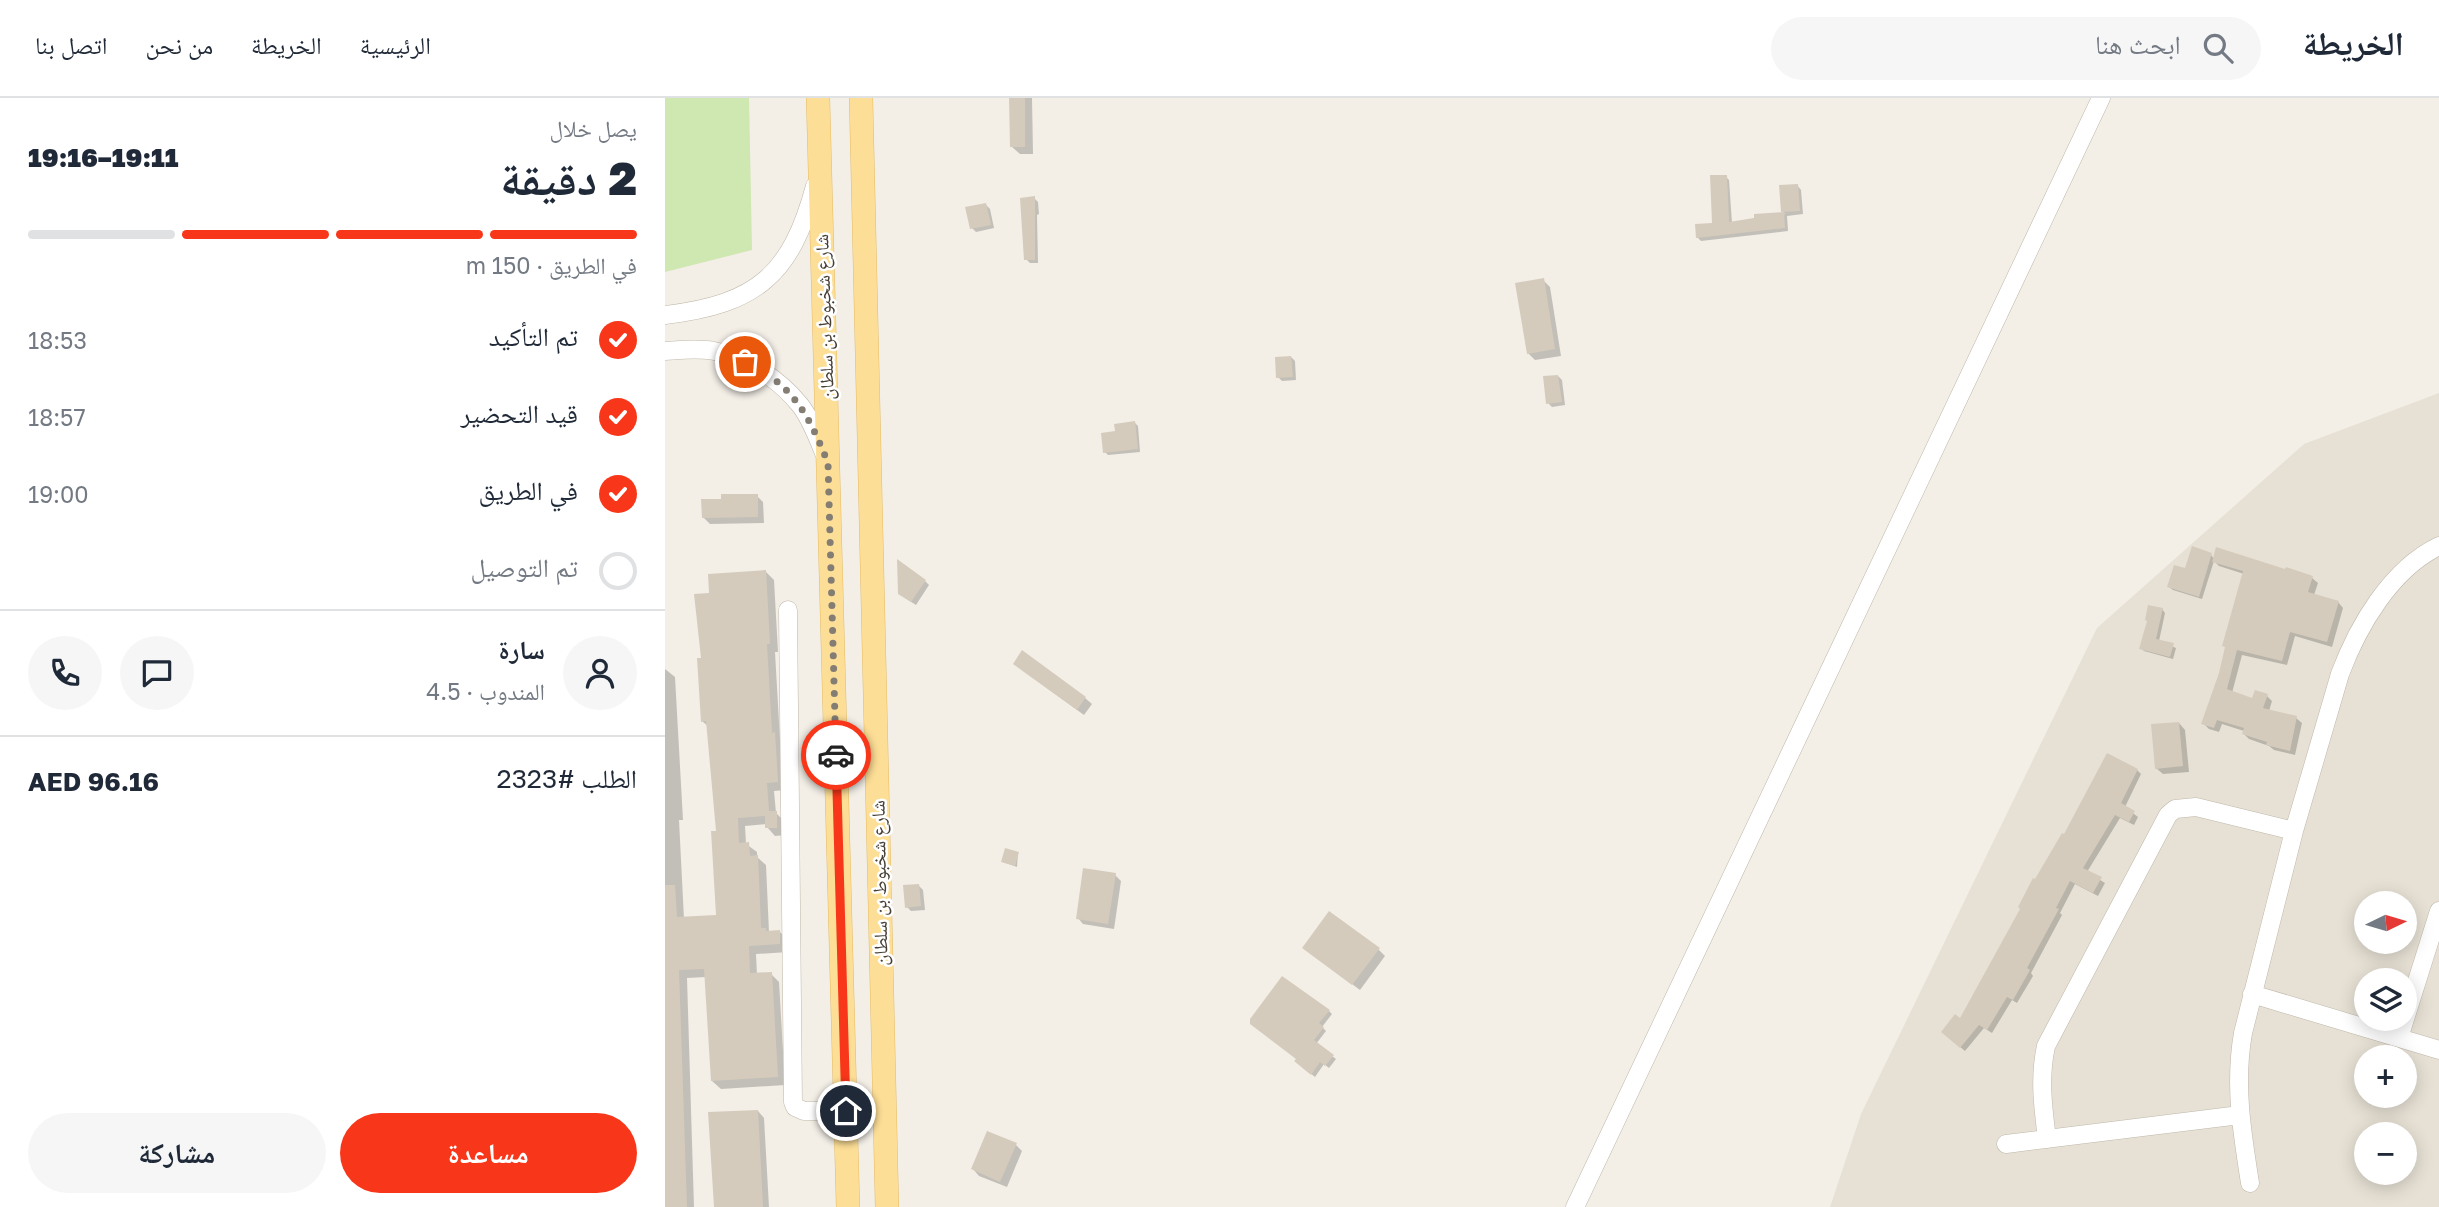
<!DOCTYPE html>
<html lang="ar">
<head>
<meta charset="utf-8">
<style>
	:root { --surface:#fff; --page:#f6f6f7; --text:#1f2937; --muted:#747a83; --line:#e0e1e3; --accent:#f83619 }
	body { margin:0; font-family:"Golos Text","Noto Naskh Arabic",sans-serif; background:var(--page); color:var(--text); direction:rtl; height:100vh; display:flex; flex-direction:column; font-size:26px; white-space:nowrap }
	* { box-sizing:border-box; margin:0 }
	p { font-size:23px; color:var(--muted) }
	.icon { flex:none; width:38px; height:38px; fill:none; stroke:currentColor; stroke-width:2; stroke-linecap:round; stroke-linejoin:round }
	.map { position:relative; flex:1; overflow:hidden; direction:ltr }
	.sheet { display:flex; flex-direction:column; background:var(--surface); width:665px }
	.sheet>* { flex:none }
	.needle { width:46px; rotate:85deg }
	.fabs { position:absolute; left:1689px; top:793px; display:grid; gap:14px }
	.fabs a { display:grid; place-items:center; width:63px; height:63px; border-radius:50%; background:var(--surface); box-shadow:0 4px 18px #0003; font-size:35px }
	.pin { position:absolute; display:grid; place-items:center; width:60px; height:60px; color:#fff; margin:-30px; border:4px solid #fff; border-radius:50%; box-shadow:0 2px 7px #0007 }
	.courier { position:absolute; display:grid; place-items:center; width:70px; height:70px; margin:-35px; border:5px solid #f83619; border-radius:50%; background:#fff; color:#222; box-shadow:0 2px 9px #0007 }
	.overview em { font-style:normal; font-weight:800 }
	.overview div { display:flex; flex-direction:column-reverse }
	.overview { display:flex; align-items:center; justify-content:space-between; height:119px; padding:0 28px }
	h1 { font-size:46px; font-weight:800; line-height:52px }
	.bar { display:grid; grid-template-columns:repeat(4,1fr); gap:10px 7px; align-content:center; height:84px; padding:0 28px }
	.bar i { height:9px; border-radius:5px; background:var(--line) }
	.bar .current { background:var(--accent) }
	.bar p { grid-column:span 4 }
	.line { display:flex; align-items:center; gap:18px; padding:0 28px; border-top:2px solid var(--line) }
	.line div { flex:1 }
	.round { display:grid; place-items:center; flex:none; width:74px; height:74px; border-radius:37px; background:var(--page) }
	ol { padding:0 28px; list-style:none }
	li { display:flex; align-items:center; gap:21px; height:77px }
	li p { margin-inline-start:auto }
	li .icon { padding:7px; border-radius:50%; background:var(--accent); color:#fff; stroke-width:4 }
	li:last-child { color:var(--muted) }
	li i { width:38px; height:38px; border:4px solid var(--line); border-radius:50% }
	.button { display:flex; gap:14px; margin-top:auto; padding:14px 28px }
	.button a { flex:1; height:80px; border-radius:42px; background:var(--accent); color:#fff; font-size:28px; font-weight:800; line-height:80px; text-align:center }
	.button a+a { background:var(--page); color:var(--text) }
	header { display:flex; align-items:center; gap:42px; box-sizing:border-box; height:98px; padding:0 35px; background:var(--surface); border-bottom:2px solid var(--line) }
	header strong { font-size:33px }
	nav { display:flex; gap:38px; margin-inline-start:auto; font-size:24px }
	.search { width:490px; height:63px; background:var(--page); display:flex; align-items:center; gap:18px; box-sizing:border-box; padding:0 24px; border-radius:38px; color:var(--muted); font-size:26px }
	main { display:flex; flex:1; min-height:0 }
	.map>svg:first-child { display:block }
</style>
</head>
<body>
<header>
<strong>الخريطة</strong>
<div class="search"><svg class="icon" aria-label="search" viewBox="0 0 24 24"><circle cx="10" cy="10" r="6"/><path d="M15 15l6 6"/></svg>ابحث هنا</div>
<nav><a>الرئيسية</a><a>الخريطة</a><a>من نحن</a><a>اتصل بنا</a></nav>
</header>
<main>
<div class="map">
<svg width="1774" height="1109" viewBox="0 0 1774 1109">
	<rect width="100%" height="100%" fill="#f3efe7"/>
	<path fill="#e7e1d5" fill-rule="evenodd" d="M 1774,295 L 1774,1109 L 1165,1109 L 1196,1016 L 1432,530 L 1639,346 ZM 1701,805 L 1740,805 L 1740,844 L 1701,844 ZM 1701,882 L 1740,882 L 1740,920 L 1701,920 ZM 1701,959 L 1740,959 L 1740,998 L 1701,998 ZM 1701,1036 L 1740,1036 L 1740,1074 L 1701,1074 Z"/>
	<path fill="#cfe7b0" d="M 0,0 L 84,0 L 87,152 L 0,174 Z"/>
	<path fill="#0003" d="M 346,0 L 367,0 L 368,56 L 355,56 L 346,48 Z
		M 1061,79 L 1064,82 L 1067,125 L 1091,121 L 1091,118 L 1120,116 L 1118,114 L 1132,87 L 1136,92 L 1138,116 L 1122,118 L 1123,133 L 1036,143 L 1032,139 L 1049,127 Z
		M 369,100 L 373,104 L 374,116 L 372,117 L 373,165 L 365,165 L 361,161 Z
		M 321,107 L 325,111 L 329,130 L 311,134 L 307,130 Z
		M 878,182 L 885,189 L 896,258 L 870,262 L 863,255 Z
		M 626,259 L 630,263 L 631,282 L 617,283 L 613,279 Z
		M 893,278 L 897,282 L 900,307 L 887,309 L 883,305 Z
		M 470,325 L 473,328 L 475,354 L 443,357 L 440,354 L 452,335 Z
		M 92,398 L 98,404 L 99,425 L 45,426 L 38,419 Z
		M 1546,457 L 1549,461 L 1647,480 L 1653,485 L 1649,497 L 1673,504 L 1678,510 L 1667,549 L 1630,538 L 1622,567 L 1577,557 L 1567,595 L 1588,602 L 1602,598 L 1607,603 L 1604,613 L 1631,620 L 1637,625 L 1630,657 L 1609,652 L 1604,648 L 1584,641 L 1579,636 L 1579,633 L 1557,626 L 1554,634 L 1544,631 L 1538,625 L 1555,575 L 1579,476 L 1554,468 L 1549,463 L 1537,501 L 1508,492 L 1504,489 L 1521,472 Z
		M 101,474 L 109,482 L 113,554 L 110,554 L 115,642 L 118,645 L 121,692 L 109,693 L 111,715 L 119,723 L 120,737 L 110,738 L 102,729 L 102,726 L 80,728 L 81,746 L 92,754 L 92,759 L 101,767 L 104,834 L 114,833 L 123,842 L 123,854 L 91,856 L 92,877 L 106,876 L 114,884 L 120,987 L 56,991 L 47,983 L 41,879 L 22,880 L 29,1109 L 0,1109 L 0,571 L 10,579 L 18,722 L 14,722 L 19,821 L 53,819 L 53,735 L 44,629 L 37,623 L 38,562 L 46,496 Z
		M 260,483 L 264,487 L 251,507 L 240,500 Z
		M 1497,511 L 1500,515 L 1494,543 L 1511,550 L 1508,561 L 1479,553 L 1476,550 L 1484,523 Z
		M 357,572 L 420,600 L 427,606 L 419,617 Z
		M 1514,625 L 1520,632 L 1524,674 L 1498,676 L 1491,670 Z
		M 1472,672 L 1476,676 L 1460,709 L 1473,719 L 1469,727 L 1455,720 L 1422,774 L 1440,785 L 1433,798 L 1410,786 L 1395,815 L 1397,817 L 1366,875 L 1368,878 L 1352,905 L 1347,902 L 1327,935 L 1319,930 L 1300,953 L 1282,938 L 1295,922 L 1371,784 L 1400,739 Z
		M 353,755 L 352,769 L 338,764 Z
		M 450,777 L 456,783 L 449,831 L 418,826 L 413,820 Z
		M 254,788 L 258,792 L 260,812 L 246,813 L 242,809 Z
		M 639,850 L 713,851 L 720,858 L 695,892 Z
		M 664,913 L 667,916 L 657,929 L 661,933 L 651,946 L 671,961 L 664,970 L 659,966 L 650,979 L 634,966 L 639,965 L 587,926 Z
		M 93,1013 L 99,1020 L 104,1109 L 50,1109 Z
		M 351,1047 L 357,1053 L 342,1089 L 314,1078 L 308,1071 Z"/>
	<path fill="#d5cbbc" d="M 344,0 L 360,0 L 360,49 L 345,49 Z
		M 1045,77 L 1062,77 L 1064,124 L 1089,120 L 1089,116 L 1119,114 L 1120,130 L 1031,140 L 1030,126 L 1047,125 Z
		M 1133,86 L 1135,113 L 1116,114 L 1114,87 Z
		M 370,98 L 370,162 L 359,162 L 355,100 Z
		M 321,105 L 326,127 L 305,131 L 300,109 Z
		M 879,180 L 890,251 L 862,256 L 850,185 Z
		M 626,258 L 628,279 L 611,280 L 610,259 Z
		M 893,277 L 897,304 L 881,306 L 878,278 Z
		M 470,323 L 473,351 L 438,355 L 436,335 L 450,333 L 449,326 Z
		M 56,396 L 93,396 L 93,419 L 37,420 L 36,401 L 56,401 Z
		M 1527,448 L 1547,455 L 1534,499 L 1502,489 L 1509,467 L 1520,470 Z
		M 1551,449 L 1620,471 L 1621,469 L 1648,478 L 1643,494 L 1674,503 L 1662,544 L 1625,534 L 1617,563 L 1572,552 L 1562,591 L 1587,600 L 1590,592 L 1603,596 L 1598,610 L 1632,618 L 1625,653 L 1601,647 L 1602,644 L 1577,636 L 1579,630 L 1552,622 L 1549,630 L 1536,626 L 1554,575 L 1560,549 L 1557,548 L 1578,473 L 1547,464 Z
		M 232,461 L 261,482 L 246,504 L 233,496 Z
		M 101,472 L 105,546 L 102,546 L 107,635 L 110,634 L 113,684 L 102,685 L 104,713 L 112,713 L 112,730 L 100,730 L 100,718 L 73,720 L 74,745 L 84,744 L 85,758 L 93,757 L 96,830 L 101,830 L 101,833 L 115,832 L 115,846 L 84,848 L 85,875 L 107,874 L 113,979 L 46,983 L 39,871 L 14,872 L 22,1109 L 0,1109 L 0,787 L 10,787 L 12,819 L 51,817 L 46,733 L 51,733 L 41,623 L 36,624 L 32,560 L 36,560 L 29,496 L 44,495 L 43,476 Z
		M 1483,507 L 1498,510 L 1491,541 L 1509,545 L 1505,559 L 1474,551 L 1482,523 L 1480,522 Z
		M 357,552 L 421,599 L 412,612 L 348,566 Z
		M 1514,624 L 1518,668 L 1490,671 L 1486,626 Z
		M 1442,655 L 1473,671 L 1456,705 L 1470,713 L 1464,724 L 1450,717 L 1418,770 L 1437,779 L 1428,795 L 1405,783 L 1391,810 L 1394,811 L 1362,870 L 1365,872 L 1348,902 L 1342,899 L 1322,932 L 1314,927 L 1295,950 L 1276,934 L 1290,916 L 1295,920 L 1355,811 L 1353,809 L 1368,780 L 1370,781 L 1397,735 L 1399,736 Z
		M 340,750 L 354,754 L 350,768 L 336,764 Z
		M 418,770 L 451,775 L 443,826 L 411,821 Z
		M 254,786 L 256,808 L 240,810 L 238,787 Z
		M 664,813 L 715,850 L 687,887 L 637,850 Z
		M 617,878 L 665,912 L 654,925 L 659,929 L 649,942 L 669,957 L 660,968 L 655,964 L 646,977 L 629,963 L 631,961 L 585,926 L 585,921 Z
		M 93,1012 L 98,1109 L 49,1109 L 43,1014 Z
		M 322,1033 L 352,1045 L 335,1084 L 306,1071 Z"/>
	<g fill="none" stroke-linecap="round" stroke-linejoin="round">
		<defs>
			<path id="minor" d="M 0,217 C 92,206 126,177 150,88
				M 0,253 C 16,252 32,250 49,253 C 80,258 115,282 135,307 C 146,321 152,338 159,355
				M 123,512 L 128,1004 L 130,1009 L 139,1013 L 181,1013
				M 1587,896 L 1774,952
				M 1734,940 L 1774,813
				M 1382,1041 C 1378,1009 1374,980 1381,948 L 1503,717 L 1510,711 L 1531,709 L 1629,733
				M 1341,1046 L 1575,1017
				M 1585,1085 C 1577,1035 1569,986 1578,935 L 1629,733 L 1675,576 C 1693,528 1726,471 1774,448
				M 910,1109 L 1436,0"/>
			<path id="major" d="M 153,0 L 183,1109
				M 196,0 L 222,1109"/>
		</defs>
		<use href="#minor" stroke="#bfb7a9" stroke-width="19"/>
		<use href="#major" stroke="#e3bb65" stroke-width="24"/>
		<use href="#minor" stroke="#fff" stroke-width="18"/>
		<use href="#major" stroke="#fdde96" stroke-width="23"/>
	</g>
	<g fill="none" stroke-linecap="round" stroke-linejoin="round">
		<path stroke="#837d74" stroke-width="7" stroke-dasharray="0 12.6" d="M 80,264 C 129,287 144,318 163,365 L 171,657"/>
		<path stroke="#f83619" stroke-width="9" d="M 171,657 L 181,1013"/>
	</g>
	<g text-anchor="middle" stroke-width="5" stroke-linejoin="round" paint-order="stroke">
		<g font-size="19" fill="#463f36" stroke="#fff">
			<text transform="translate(159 219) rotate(-92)" y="7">شارع شخبوط بن سلطان</text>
			<text transform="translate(214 785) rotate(-91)" y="7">شارع شخبوط بن سلطان</text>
		</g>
	</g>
</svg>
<div class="fabs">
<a><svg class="needle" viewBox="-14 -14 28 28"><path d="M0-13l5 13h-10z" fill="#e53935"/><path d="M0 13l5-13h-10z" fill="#747a83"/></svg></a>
<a><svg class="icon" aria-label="layers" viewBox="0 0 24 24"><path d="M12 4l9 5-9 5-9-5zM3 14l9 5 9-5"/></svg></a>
<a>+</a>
<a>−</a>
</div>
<div class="pin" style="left:80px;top:264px;background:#ea580c"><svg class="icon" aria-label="bag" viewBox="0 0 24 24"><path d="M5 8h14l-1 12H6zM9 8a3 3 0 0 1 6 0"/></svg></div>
<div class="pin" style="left:181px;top:1013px;background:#1f2937"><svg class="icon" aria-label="home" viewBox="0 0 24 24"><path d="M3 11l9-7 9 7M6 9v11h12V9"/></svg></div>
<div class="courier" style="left:171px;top:657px"><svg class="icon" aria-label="car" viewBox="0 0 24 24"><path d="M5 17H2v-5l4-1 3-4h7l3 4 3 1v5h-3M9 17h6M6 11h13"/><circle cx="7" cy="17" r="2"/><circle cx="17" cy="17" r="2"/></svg></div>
</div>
<section class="sheet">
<div class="overview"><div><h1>2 دقيقة</h1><p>يصل خلال</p></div><em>19:11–19:16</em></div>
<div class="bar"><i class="current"></i><i class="current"></i><i class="current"></i><i></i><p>في الطريق · 150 m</p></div>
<ol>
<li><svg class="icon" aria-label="check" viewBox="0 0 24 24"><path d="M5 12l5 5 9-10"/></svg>تم التأكيد<p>18:53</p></li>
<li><svg class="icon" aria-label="check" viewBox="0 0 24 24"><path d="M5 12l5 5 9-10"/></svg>قيد التحضير<p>18:57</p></li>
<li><svg class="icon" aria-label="check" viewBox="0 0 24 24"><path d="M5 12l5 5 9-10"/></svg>في الطريق<p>19:00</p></li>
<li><i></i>تم التوصيل</li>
</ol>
<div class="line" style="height:126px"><a class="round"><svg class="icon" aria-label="person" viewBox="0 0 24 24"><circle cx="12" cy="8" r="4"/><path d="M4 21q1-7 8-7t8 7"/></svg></a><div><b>سارة</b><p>المندوب · 4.5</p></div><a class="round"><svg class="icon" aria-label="chat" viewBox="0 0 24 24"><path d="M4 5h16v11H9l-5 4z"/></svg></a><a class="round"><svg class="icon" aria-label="phone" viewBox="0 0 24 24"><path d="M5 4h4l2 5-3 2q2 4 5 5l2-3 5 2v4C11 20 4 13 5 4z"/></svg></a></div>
<div class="line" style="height:91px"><div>الطلب #2323</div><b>AED 96.16</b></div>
<div class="button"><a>مساعدة</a><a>مشاركة</a></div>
</section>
</main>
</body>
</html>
